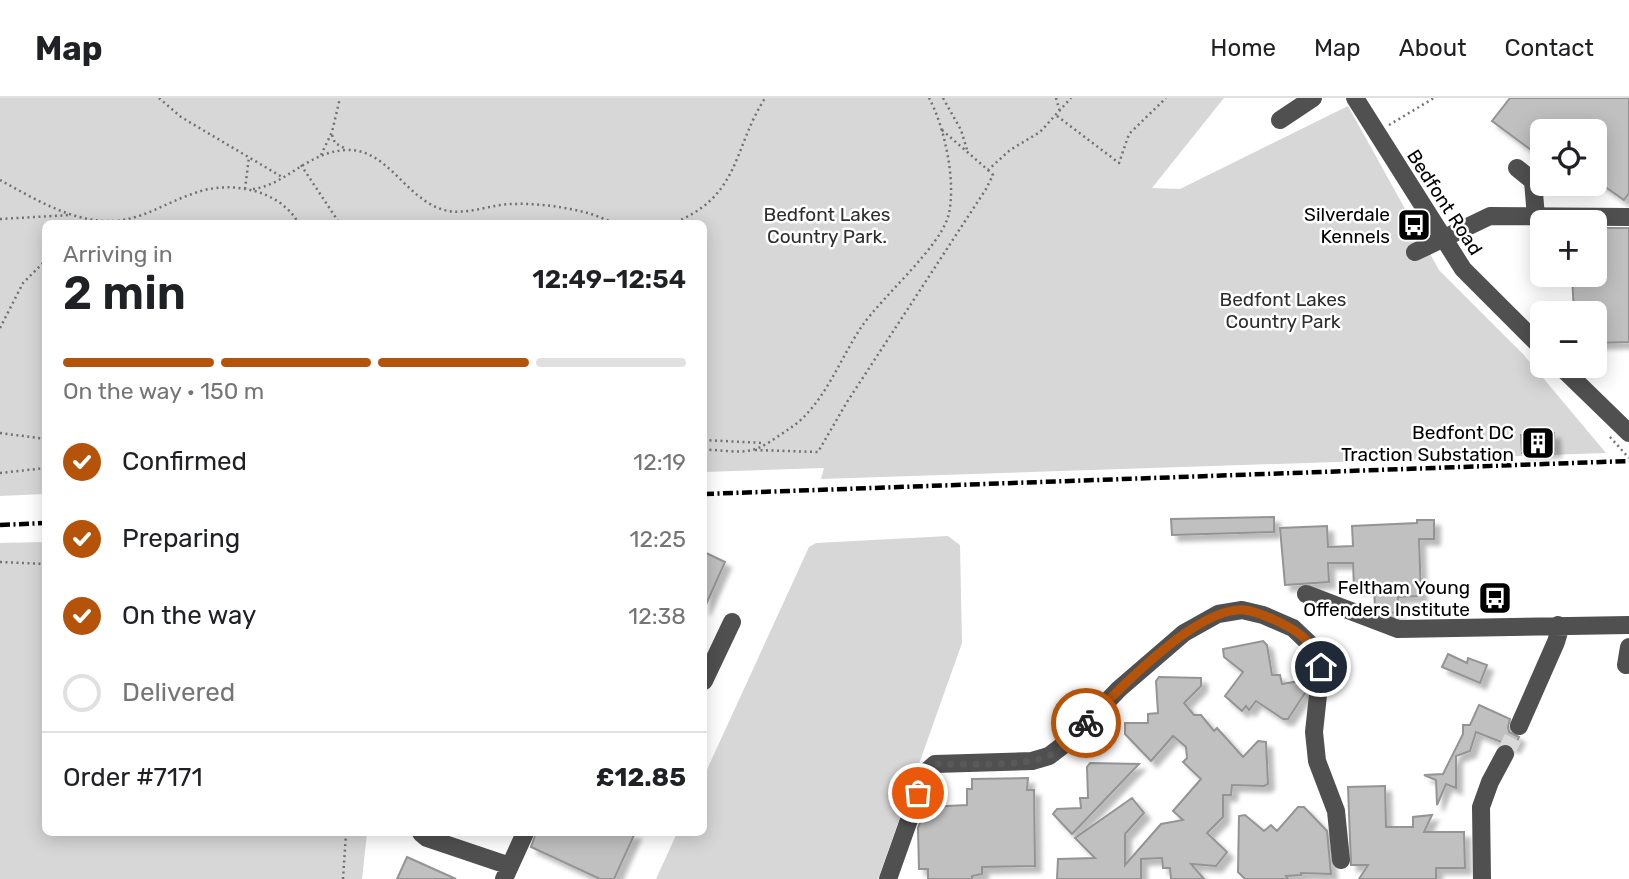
<!DOCTYPE html>
<html lang="en">
<head>
<meta charset="utf-8">
<style>
	:root { --surface:#fff; --page:#f2f2f2; --text:#202124; --muted:#757577; --line:#e0e0e0; --accent:#b45309 }
	body { margin:0; font-family:Rubik,sans-serif; background:var(--page); color:var(--text); height:100vh; display:flex; flex-direction:column; font-size:26px; white-space:nowrap }
	* { box-sizing:border-box; margin:0 }
	p { font-size:23px; color:var(--muted) }
	.icon { flex:none; width:38px; height:38px; fill:none; stroke:currentColor; stroke-width:2; stroke-linecap:round; stroke-linejoin:round }
	.map { position:relative; flex:1; overflow:hidden }
	.details { position:absolute; left:42px; top:122px; width:665px; height:616px; display:flex; flex-direction:column; background:var(--surface); border-radius:10px; box-shadow:0 4px 18px #0003 }
	.details>* { flex:none }
	.tools { position:absolute; left:1530px; top:21px; display:grid; gap:14px }
	.tools a { display:grid; place-items:center; width:77px; height:77px; border-radius:10px; background:var(--surface); box-shadow:0 4px 18px #0003; font-size:35px }
	.pin { position:absolute; display:grid; place-items:center; width:60px; height:60px; color:#fff; margin:-30px; border:4px solid #fff; border-radius:50%; box-shadow:0 2px 7px #0007 }
	.courier { position:absolute; display:grid; place-items:center; width:70px; height:70px; margin:-35px; border:5px solid #b45309; border-radius:50%; background:#fff; color:#222; box-shadow:0 2px 9px #0007 }
	.summary em { font-style:normal; font-weight:600 }
	.summary div { display:flex; flex-direction:column-reverse }
	.summary { display:flex; align-items:center; justify-content:space-between; height:119px; padding:0 21px }
	h1 { font-size:46px; font-weight:600; line-height:52px }
	.bar { display:grid; grid-template-columns:repeat(4,1fr); gap:10px 7px; align-content:center; height:84px; padding:0 21px }
	.bar i { height:9px; border-radius:5px; background:var(--line) }
	.bar .on { background:var(--accent) }
	.bar p { grid-column:span 4 }
	.line { display:flex; align-items:center; gap:18px; padding:0 21px; border-top:2px solid var(--line) }
	.line div { flex:1 }
	ol { padding:0 21px; list-style:none }
	li { display:flex; align-items:center; gap:21px; height:77px }
	li p { margin-inline-start:auto }
	li .icon { padding:7px; border-radius:50%; background:var(--accent); color:#fff; stroke-width:4 }
	li:last-child { color:var(--muted) }
	li i { width:38px; height:38px; border:4px solid var(--line); border-radius:50% }
	header { display:flex; align-items:center; gap:42px; box-sizing:border-box; height:98px; padding:0 35px; background:var(--surface); border-bottom:2px solid var(--line) }
	header strong { font-size:33px }
	nav { display:flex; gap:38px; margin-inline-start:auto; font-size:24px }
	.map>svg:first-child { display:block }
</style>
</head>
<body>
<header>
<strong>Map</strong>
<nav><a>Home</a><a>Map</a><a>About</a><a>Contact</a></nav>
</header>
<div class="map">
<svg width="1629" height="781" viewBox="0 0 1629 781">
	<defs>
		<filter id="shadow"><feDropShadow dx="6" dy="6" stdDeviation="2" flood-color="#0004"/></filter>
	</defs>
	<rect width="100%" height="100%" fill="#fff"/>
	<path fill="#d7d7d7" d="M 0,0 L 1224,0 L 1152,90 L 1180,91 L 1348,8 L 1439,172 L 1523,256 L 1606,355 L 821,381 L 824,370 L 704,374 L 704,126 L 46,126 L 45,396 L 0,398 Z
		M 948,438 L 960,447 L 962,545 L 878,781 L 656,781 L 677,735 L 704,735 L 704,678 L 809,449 L 816,445 Z
		M 45,444 L 46,735 L 367,735 L 362,781 L 0,781 L 0,445 Z"/>
	<path fill="#c0c0c0" stroke="#949494" stroke-width="2" filter="url(#shadow)" d="M 1510,0 L 1629,0 L 1629,95 L 1624,102 L 1594,81 L 1594,33 L 1542,33 L 1542,60 L 1492,23 Z
		M 1594,130 L 1629,130 L 1629,244 L 1594,245 L 1594,215 L 1574,215 L 1572,177 L 1594,177 Z
		M 1554,335 L 1555,353 L 1522,355 L 1521,337 Z
		M 1274,419 L 1274,434 L 1172,437 L 1171,421 Z
		M 1417,422 L 1434,422 L 1434,441 L 1419,441 L 1421,498 L 1398,499 L 1399,514 L 1387,515 L 1375,510 L 1374,490 L 1354,490 L 1353,465 L 1328,465 L 1329,484 L 1285,487 L 1280,430 L 1327,428 L 1328,449 L 1353,448 L 1352,428 L 1417,425 Z
		M 704,454 L 725,464 L 704,511 Z
		M 1263,543 L 1267,547 L 1272,577 L 1280,577 L 1282,586 L 1304,582 L 1308,585 L 1307,592 L 1288,621 L 1283,621 L 1256,603 L 1249,612 L 1246,608 L 1242,613 L 1225,598 L 1243,574 L 1224,559 L 1223,551 Z
		M 1448,556 L 1467,565 L 1468,560 L 1487,567 L 1480,585 L 1442,569 Z
		M 1159,579 L 1201,580 L 1201,588 L 1184,605 L 1194,617 L 1201,617 L 1214,633 L 1217,630 L 1243,659 L 1258,643 L 1266,644 L 1268,686 L 1264,688 L 1232,687 L 1231,697 L 1223,697 L 1223,719 L 1207,735 L 1227,754 L 1216,768 L 1191,766 L 1204,781 L 1171,781 L 1170,770 L 1163,770 L 1162,760 L 1141,761 L 1141,781 L 1057,781 L 1058,761 L 1095,760 L 1075,740 L 1132,700 L 1144,715 L 1125,736 L 1125,767 L 1161,726 L 1183,722 L 1173,713 L 1201,681 L 1183,664 L 1187,660 L 1186,649 L 1173,638 L 1151,663 L 1125,636 L 1125,625 L 1148,625 L 1148,616 L 1158,615 L 1156,583 Z
		M 1479,607 L 1510,621 L 1508,629 L 1509,634 L 1519,639 L 1514,649 L 1476,634 L 1470,653 L 1456,658 L 1456,690 L 1446,686 L 1437,707 L 1436,682 L 1424,677 L 1443,676 L 1463,636 L 1463,627 L 1470,627 Z
		M 1090,665 L 1139,666 L 1072,736 L 1053,716 L 1057,711 L 1081,710 L 1080,700 L 1088,700 L 1087,669 Z
		M 1028,680 L 1027,692 L 1034,692 L 1035,768 L 982,769 L 982,776 L 972,778 L 972,781 L 928,781 L 928,771 L 919,771 L 918,730 L 926,709 L 967,707 L 967,691 L 972,691 L 972,681 Z
		M 1385,688 L 1386,729 L 1413,729 L 1413,719 L 1432,717 L 1424,734 L 1464,734 L 1465,770 L 1436,770 L 1436,781 L 1359,781 L 1368,767 L 1351,767 L 1348,689 Z
		M 1298,709 L 1304,709 L 1327,733 L 1331,776 L 1301,775 L 1301,777 L 1286,778 L 1288,781 L 1245,781 L 1238,774 L 1239,718 L 1245,717 L 1264,733 L 1271,727 L 1277,733 Z
		M 536,735 L 635,735 L 614,781 L 600,781 L 531,749 Z
		M 407,759 L 456,781 L 397,781 Z"/>
	<g fill="none" stroke-linecap="round" stroke-linejoin="round">
		<path stroke="#d9d9d9" stroke-width="18" stroke-dasharray="18 9" stroke-linecap="butt" d="M 1505,656 L 1519,628"/>
		<path stroke="#727272" stroke-width="2.5" stroke-dasharray="2 3.5" stroke-linecap="butt" d="M 159,0 L 181,19 L 282,79
			M 943,0 L 961,32 L 968,55
			M 1056,0 L 1060,14
			M 1057,18 L 1119,65 L 1129,36 L 1166,0
			M 1389,27 L 1434,0
			M 942,32 L 988,72 L 1010,52 L 1040,34 L 1071,0
			M 332,37 L 335,45 L 346,51
			M 321,57 L 332,34 L 340,0
			M 301,67 L 340,126
			M 0,82 C 35,101 73,125 114,123 C 144,121 167,104 195,95 C 229,82 280,91 299,126
			M 245,91 L 249,59
			M 253,91 C 286,87 307,54 346,52 C 388,50 405,101 444,112 C 466,118 491,106 513,106 C 538,105 564,109 588,115 C 598,118 608,123 618,126
			M 0,121 L 70,117
			M 671,126 C 741,99 732,52 765,0
			M 0,230 L 23,185 L 46,162
			M 0,335 L 46,341
			M 1610,339 L 1629,360
			M 704,342 L 763,345
			M 704,352 C 719,351 737,356 752,352 C 763,350 778,338 789,331 C 824,308 839,262 862,228 C 883,198 938,151 948,119 C 957,87 945,29 929,0
			M 755,352 L 818,354 L 847,304 L 986,91 L 993,77 L 988,72
			M 0,375 L 46,370
			M 0,464 L 46,466
			M 343,781 L 346,735"/>
		<path stroke="#505050" stroke-width="18" d="M 1355,0 L 1463,171 L 1542,250
			M 1280,22 L 1313,0
			M 1517,70 L 1533,83 L 1536,119
			M 1415,154 L 1490,118 L 1629,119
			M 1560,268 L 1629,335
			M 1306,496 L 1398,531 L 1629,527
			M 1626,567 L 1629,549
			M 704,583 L 732,524
			M 1519,628 L 1556,544 L 1559,534 L 1558,527
			M 421,735 L 427,740 L 510,768
			M 504,781 L 525,735
			M 888,781 L 926,674 L 935,666 L 1032,663 L 1049,658 L 1070,642 L 1119,591 L 1184,535 L 1218,516 L 1242,512 L 1263,517 L 1293,530 L 1312,548 L 1321,569 L 1314,634 L 1317,663 L 1336,713 L 1341,762
			M 1482,781 L 1481,709 L 1490,684 L 1505,656"/>
		<path stroke="#000" stroke-width="4.5" stroke-dasharray="10 3.5 2 3.5" stroke-linecap="butt" d="M 704,396 L 1629,363
			M 0,427 L 46,425"/>
	</g>
	<g fill="none" stroke-linecap="round" stroke-linejoin="round">
		<path stroke="#595959" stroke-width="7" stroke-dasharray="0 12.6" d="M 918,695 L 926,674 L 935,666 C 962,666 1027,669 1049,658 C 1063,650 1075,637 1086,625"/>
		<path stroke="#b45309" stroke-width="9" d="M 1086,625 C 1117,593 1198,508 1244,512 C 1256,513 1268,519 1279,524 C 1304,536 1311,544 1321,569"/>
	</g>
	<defs>
		<symbol id="bus-square" viewBox="-11 -11 22 22"><rect x="-9" y="-9" width="18" height="18" rx="4" fill="#000" stroke="#fff"/><path d="M-5-6H5V4H4V6H2V4H-2V6H-4V4H-5ZM-3.5-4V0h7V-4ZM-3.5 1.2v1.5H-2V1.2ZM2 1.2v1.5H3.5V1.2Z" fill="#fff"/></symbol>
		<symbol id="building-square" viewBox="-11 -11 22 22"><rect x="-9" y="-9" width="18" height="18" rx="4" fill="#000" stroke="#fff"/><path d="M-4-6H4V6H1V3H-1V6H-4ZM-2.5-4.3h1.7v1.8h-1.7ZM.8-4.3h1.7v1.8H.8ZM-2.5-1h1.7V.8h-1.7ZM.8-1h1.7V.8H.8Z" fill="#fff"/></symbol>
	</defs>
	<g fill-rule="evenodd">
		<use href="#bus-square" x="1395" y="108" width="38" height="38"/>
		<use href="#building-square" x="1519" y="326" width="38" height="38"/>
		<use href="#bus-square" x="1476" y="481" width="38" height="38"/>
	</g>
	<g text-anchor="middle" stroke-width="5" stroke-linejoin="round" paint-order="stroke">
		<g font-size="19" fill="#000" stroke="#fff">
			<text transform="translate(1445 104) rotate(57)" y="7">Bedfont Road</text>
		</g>
		<g font-size="19" fill="#2e2e2e" stroke="#fff">
			<text x="827" y="123">Bedfont Lakes<tspan x="827" dy="22">Country Park.</tspan></text>
			<text x="1283" y="208">Bedfont Lakes<tspan x="1283" dy="22">Country Park</tspan></text>
		</g>
		<g font-size="19" fill="#000" stroke="#fff" text-anchor="end">
			<text x="1390" y="123">Silverdale<tspan x="1390" dy="22">Kennels</tspan></text>
			<text x="1514" y="341">Bedfont DC<tspan x="1514" dy="22">Traction Substation</tspan></text>
			<text x="1470" y="496">Feltham Young<tspan x="1470" dy="22">Offenders Institute</tspan></text>
		</g>
	</g>
</svg>
<div class="tools">
<a><svg class="icon" aria-label="locate" viewBox="0 0 24 24"><circle cx="12" cy="12" r="6"/><path d="M12 2v4M12 18v4M2 12h4M18 12h4"/></svg></a>
<a>+</a>
<a>−</a>
</div>
<div class="pin" style="left:918px;top:695px;background:#ea580c"><svg class="icon" aria-label="bag" viewBox="0 0 24 24"><path d="M5 8h14l-1 12H6zM9 8a3 3 0 0 1 6 0"/></svg></div>
<div class="pin" style="left:1321px;top:569px;background:#1f2937"><svg class="icon" aria-label="home" viewBox="0 0 24 24"><path d="M3 11l9-7 9 7M6 9v11h12V9"/></svg></div>
<div class="courier" style="left:1086px;top:625px"><svg class="icon" aria-label="bike" viewBox="0 0 24 24"><circle cx="6" cy="16" r="4"/><circle cx="18" cy="16" r="4"/><path d="M6 16l4-8h5l3 8M10 8l3 8H6M13 5h3"/></svg></div>
<section class="details">
<div class="summary"><div><h1>2 min</h1><p>Arriving in</p></div><em>12:49–12:54</em></div>
<div class="bar"><i class="on"></i><i class="on"></i><i class="on"></i><i></i><p>On the way · 150 m</p></div>
<ol>
<li><svg class="icon" aria-label="check" viewBox="0 0 24 24"><path d="M5 12l5 5 9-10"/></svg>Confirmed<p>12:19</p></li>
<li><svg class="icon" aria-label="check" viewBox="0 0 24 24"><path d="M5 12l5 5 9-10"/></svg>Preparing<p>12:25</p></li>
<li><svg class="icon" aria-label="check" viewBox="0 0 24 24"><path d="M5 12l5 5 9-10"/></svg>On the way<p>12:38</p></li>
<li><i></i>Delivered</li>
</ol>
<div class="line" style="height:91px"><div>Order #7171</div><b>£12.85</b></div>
</section>
</div>
</body>
</html>
